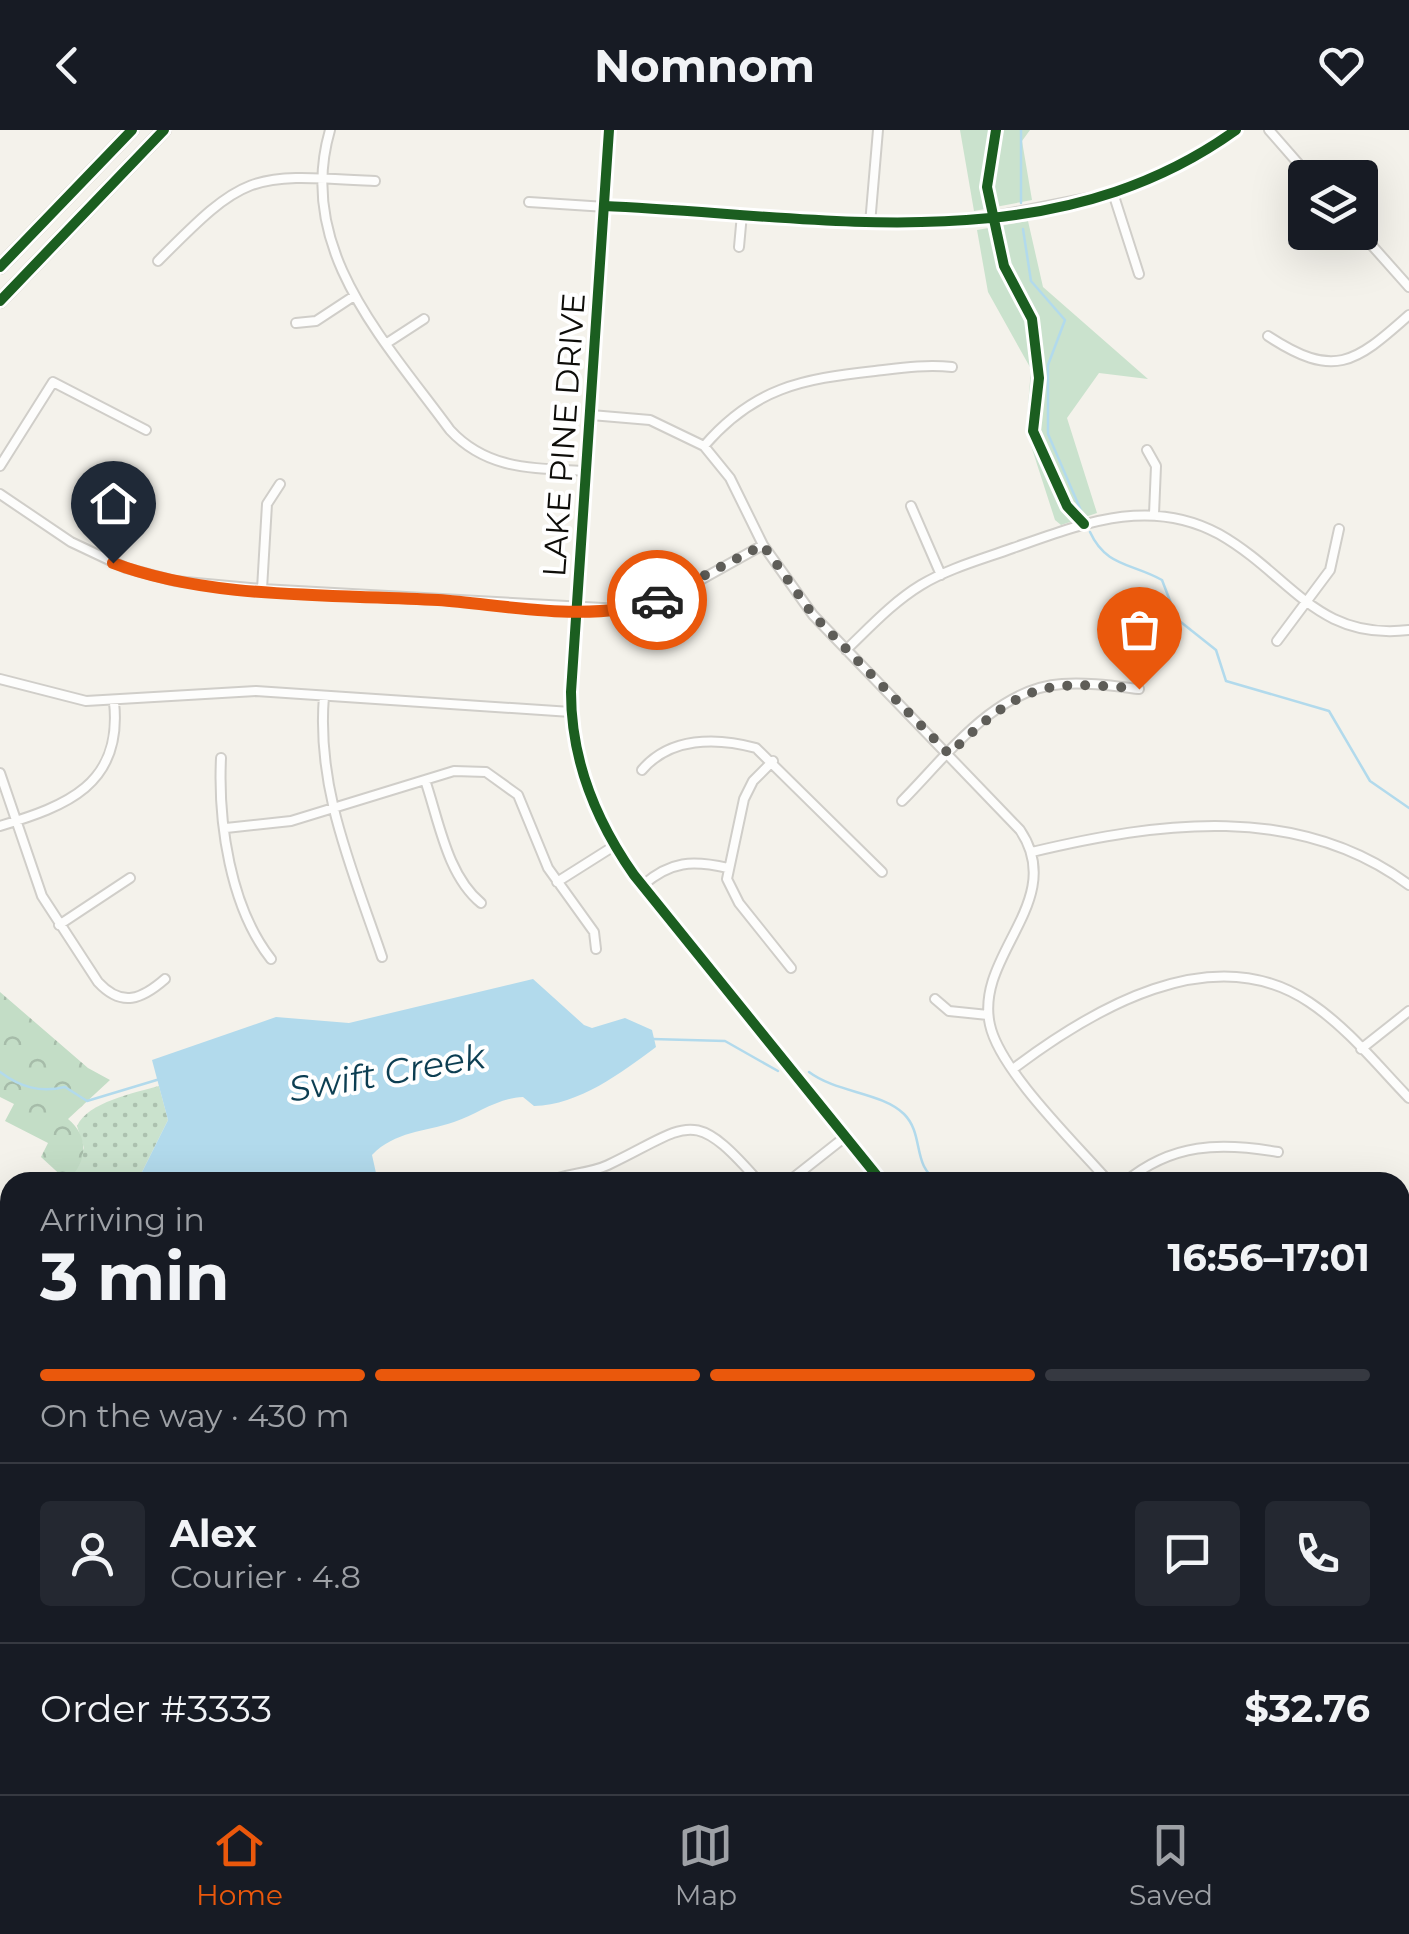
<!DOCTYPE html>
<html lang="en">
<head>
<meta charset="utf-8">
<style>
	:root { --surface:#171b24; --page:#242831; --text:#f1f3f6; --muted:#9ea1a6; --line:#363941; --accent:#ea580c }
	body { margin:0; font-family:Montserrat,sans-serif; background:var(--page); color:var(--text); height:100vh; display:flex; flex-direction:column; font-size:38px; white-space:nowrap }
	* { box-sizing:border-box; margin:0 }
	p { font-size:32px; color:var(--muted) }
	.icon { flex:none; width:55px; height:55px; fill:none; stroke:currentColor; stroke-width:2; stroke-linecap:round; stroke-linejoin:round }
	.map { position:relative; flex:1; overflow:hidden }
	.sheet { position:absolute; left:0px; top:1042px; width:1410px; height:622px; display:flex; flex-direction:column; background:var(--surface); border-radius:30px 30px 0 0; box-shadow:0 10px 40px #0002 }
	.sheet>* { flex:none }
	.fabs { position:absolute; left:1288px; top:30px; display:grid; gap:20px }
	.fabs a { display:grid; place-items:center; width:90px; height:90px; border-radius:10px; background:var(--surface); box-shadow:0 10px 40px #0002; font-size:50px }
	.pin { position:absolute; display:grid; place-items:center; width:85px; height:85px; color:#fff; margin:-102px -42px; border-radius:50% 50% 50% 0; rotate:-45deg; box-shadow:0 0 10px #0007 }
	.pin .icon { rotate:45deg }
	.courier { position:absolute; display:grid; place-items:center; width:100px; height:100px; margin:-50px; border:8px solid #ea580c; border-radius:50%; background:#fff; color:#222; box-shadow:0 2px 12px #0007 }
	.summary em { font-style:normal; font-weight:700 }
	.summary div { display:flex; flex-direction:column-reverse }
	.summary { display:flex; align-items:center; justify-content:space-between; height:170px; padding:0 40px }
	h1 { font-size:65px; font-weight:700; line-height:75px }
	.bar { display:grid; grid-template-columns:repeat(4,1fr); gap:15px 10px; align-content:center; height:120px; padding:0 40px }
	.bar i { height:12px; border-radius:8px; background:var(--line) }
	.bar .current { background:var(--accent) }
	.bar p { grid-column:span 4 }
	.line { display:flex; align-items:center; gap:25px; padding:0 40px; border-top:2px solid var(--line) }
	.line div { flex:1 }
	.round { display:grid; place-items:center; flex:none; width:105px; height:105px; border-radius:10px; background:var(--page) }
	header { display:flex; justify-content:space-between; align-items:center; height:130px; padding:0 40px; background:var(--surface); font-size:45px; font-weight:700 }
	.tab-bar { display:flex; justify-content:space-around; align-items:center; height:140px; border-top:2px solid var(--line); background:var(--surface); font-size:28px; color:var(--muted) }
	.tab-bar a { display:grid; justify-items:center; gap:5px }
	.tab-bar .current { color:var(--accent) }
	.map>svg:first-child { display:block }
</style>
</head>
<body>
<header><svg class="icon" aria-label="back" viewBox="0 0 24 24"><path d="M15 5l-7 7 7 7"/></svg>Nomnom<svg class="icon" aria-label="heart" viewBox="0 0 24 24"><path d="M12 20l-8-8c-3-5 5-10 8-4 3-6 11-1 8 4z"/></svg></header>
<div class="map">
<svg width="1409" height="1664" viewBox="0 0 1409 1664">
	<defs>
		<pattern id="grass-dots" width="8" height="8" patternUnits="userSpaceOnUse" patternTransform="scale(2.5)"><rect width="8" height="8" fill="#cae2cd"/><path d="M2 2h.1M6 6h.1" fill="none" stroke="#acc1af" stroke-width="1.8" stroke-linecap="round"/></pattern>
		<pattern id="forest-crowns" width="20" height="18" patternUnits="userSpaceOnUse" patternTransform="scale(2.5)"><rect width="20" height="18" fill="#c3ddc6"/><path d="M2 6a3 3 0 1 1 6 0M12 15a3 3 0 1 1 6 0" fill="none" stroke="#a6bca9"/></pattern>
	</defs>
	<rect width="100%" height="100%" fill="#f4f2eb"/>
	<path fill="url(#grass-dots)" d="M 159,956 L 168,990 L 137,1052 L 61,1052 L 58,1043 L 68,1051 L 84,1018 L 77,996 C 88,972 134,963 159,956 Z"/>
	<path fill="url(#forest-crowns)" d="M 0,862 L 88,938 L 110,950 L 68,989 C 90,1007 87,1033 67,1051 L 41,1027 L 48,1013 L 5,991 L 14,974 L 0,967 Z"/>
	<path fill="#cae2cd" d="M 960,0 L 1030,0 L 1022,11 L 1032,70 L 974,81 Z
		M 1028,91 L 1043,157 L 1148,249 L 1099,243 L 1067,288 L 1097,383 L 1061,395 L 1055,390 L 1026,300 L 1031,239 L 988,162 L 977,100 Z
		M 0,1406 L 10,1416 L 10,1484 L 0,1487 Z"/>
	<path fill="#b2daec" d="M 533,849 L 584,895 L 592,898 L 625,888 L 652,900 L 656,917 C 621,943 579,975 534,976 L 523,967 C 497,968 478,984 454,992 C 425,1002 395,1001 372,1025 L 376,1043 L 401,1052 L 137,1052 L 168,990 L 152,930 L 276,887 L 349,893 Z"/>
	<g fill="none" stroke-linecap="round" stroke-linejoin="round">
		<path stroke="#b2daec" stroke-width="2.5" d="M 1021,73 L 1021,0
			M 1023,99 L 1031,151 L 1065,190 L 1048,235 L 1048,304 L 1082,383
			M 1090,402 C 1106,437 1132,433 1162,450 L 1177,489 L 1216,520 L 1226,551 L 1329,581 L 1370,651 L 1409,678
			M 652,909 L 725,911 L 778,941
			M 0,942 C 20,957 40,963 65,957 L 87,971 L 160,949
			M 809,942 C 837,963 881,962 904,984 C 925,1005 911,1036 939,1052
			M 1400,1379 L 1409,1380
			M 191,1655 L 195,1664
			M 1004,1655 L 1018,1664"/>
		<defs>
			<path id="minor" d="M 330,0 C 295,119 385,211 450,300 C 488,341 535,338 586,341
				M 1269,0 L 1311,48
				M 1113,63 L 1139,144
				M 529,72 L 870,94 L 965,92 L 1113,63 L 1185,32 L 1236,0
				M 870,94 L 878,0
				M 1360,102 L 1409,157
				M 739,117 L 742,84
				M 158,131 C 247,41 250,44 375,51
				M 296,193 L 316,191 L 354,166
				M 1268,206 C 1334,249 1354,234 1409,185
				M 387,213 L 424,189
				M 591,285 L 650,290 L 704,316 L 730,348 L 763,415 L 813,485 L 1020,700 C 1068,771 974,825 990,895 C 1000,941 1076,1014 1109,1052
				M 704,316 C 754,258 801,249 875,241 C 900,238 926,234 952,237
				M 1147,320 L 1156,336 L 1154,384
				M 0,336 L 53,252 L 146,300
				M 0,364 L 71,412 L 126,438 L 175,451 L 262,459 L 621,479 L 686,458 L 763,415
				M 911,376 L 941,445
				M 262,459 L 267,374 L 280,354
				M 1277,511 L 1330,440 L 1339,399
				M 846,520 C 870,497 893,472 921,455 C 949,438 983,429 1013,418 C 1082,394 1149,366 1219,404 C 1291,445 1316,511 1409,500
				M 0,549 L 86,571 L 256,561 L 571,582
				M 324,566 C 316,659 353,741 382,827
				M 221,628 C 218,692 230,777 271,829
				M 773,631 L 753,651 L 744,669 L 727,749 L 739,773 L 791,838
				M 642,640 C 670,607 716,607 756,618 L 882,742
				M 0,643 L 42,766 L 98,852 C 122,878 142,869 165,849
				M 425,650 C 439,691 447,745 481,773
				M 902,671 C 945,628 995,558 1062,554 C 1087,552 1114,556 1139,559
				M 0,696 C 66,676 123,655 114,572
				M 226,698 L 291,691 L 454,641 L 486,642 L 518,665 L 548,738 L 594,802 L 596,819
				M 1032,722 C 1158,692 1298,672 1409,755
				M 557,752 L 614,716
				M 643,755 C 671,731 692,730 728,738
				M 59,795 L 130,748
				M 935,869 L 949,881 L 988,885
				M 1361,919 L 1409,881
				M 1013,939 C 1091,880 1212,807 1309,872 C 1347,897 1378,936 1409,968
				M 548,1052 C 566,1043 589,1044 608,1035 C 690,996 691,974 759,1052
				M 788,1052 L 845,1007
				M 1125,1052 C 1172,1013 1220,1012 1278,1022
				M 0,1177 L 0,1245
				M 0,1494 L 10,1493
				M 1400,1618 L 1409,1626
				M 118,1655 L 119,1664
				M 296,1655 L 303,1664
				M 709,1655 L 720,1664 L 728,1655
				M 889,1655 L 907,1664
				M 652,1664 L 654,1655
				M 837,1664 L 851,1655
				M 1206,1664 L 1207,1655"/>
			<path id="tertiary" d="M 609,0 L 571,562 C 571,629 596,691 634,745 L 882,1052
				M 0,1624 L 10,1620
				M 487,1655 L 502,1664
				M 1089,1664 L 1091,1655"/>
			<path id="primary" d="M 0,137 L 132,0
				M 0,171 L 164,0"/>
		</defs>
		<use href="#minor" stroke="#d0cec9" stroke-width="12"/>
		<use href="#tertiary" stroke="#d0cec9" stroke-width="14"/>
		<use href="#primary" stroke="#b7ae9d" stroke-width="16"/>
		<use href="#minor" stroke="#fdfdfc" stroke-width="8"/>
		<use href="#tertiary" stroke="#fdfdfc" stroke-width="9"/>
		<use href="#primary" stroke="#f2ede4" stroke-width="11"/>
		<defs>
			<path id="cycleway" d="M 609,0 L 571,562 C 571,629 596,691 634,745 L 882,1052
				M 996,0 L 987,57 L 1004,136 L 1032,189 L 1039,248 L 1033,301 L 1067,376 L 1084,394
				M 604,76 C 818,85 1048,135 1236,0
				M 0,137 L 132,0
				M 0,171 L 164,0"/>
		</defs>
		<use href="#cycleway" stroke="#fff" stroke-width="16"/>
		<use href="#cycleway" stroke="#1b5e20" stroke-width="10"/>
	</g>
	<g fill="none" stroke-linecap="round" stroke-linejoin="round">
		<path stroke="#5e5d58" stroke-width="10" stroke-dasharray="0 18" d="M 657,470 L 763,415 L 813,485 L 949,624 C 1021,555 1040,549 1139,559"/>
		<path stroke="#ea580c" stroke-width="12" d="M 113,433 C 210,470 334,464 438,470 C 507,475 591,494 657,470"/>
	</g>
	<g text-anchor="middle" stroke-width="8" stroke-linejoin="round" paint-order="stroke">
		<g font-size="32" fill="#0e0d09" stroke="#fff">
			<text transform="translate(564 305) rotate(-86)" y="11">LAKE PINE DRIVE</text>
		</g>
		<g font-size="35" font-style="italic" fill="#0c3e52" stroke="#fff">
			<text transform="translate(387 943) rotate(-10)" y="12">Swift Creek</text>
		</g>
	</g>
</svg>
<div class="fabs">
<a><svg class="icon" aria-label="layers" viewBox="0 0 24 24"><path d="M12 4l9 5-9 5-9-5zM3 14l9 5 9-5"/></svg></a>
</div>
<div class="pin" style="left:1139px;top:559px;background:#ea580c"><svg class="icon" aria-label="bag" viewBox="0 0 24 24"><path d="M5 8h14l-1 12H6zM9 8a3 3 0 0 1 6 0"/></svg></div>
<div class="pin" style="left:113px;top:433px;background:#1f2937"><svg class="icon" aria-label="home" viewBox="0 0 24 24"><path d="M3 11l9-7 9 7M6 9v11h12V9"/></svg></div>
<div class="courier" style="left:657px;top:470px"><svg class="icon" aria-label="car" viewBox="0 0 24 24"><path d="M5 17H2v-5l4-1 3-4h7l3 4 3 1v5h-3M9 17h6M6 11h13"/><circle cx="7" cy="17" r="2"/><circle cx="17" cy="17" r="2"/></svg></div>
<section class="sheet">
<div class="summary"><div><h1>3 min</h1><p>Arriving in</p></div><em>16:56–17:01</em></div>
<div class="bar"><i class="current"></i><i class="current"></i><i class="current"></i><i></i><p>On the way · 430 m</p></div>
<div class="line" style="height:180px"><a class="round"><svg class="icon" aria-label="person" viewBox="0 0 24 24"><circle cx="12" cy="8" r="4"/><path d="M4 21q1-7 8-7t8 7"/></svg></a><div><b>Alex</b><p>Courier · 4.8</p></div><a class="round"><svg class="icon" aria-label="chat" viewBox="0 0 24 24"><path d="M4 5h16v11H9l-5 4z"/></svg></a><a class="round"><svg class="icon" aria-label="phone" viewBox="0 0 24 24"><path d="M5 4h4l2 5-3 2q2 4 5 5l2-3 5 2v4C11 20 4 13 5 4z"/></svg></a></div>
<div class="line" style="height:130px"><div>Order #3333</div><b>$32.76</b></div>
</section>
</div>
<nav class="tab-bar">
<a class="current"><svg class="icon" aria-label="home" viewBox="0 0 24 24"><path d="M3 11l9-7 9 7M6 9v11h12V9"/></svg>Home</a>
<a><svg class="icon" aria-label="map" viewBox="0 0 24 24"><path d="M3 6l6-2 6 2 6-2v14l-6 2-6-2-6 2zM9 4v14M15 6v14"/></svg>Map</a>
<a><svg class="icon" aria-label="saved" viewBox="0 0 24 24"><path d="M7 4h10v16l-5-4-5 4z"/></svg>Saved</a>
</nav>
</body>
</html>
